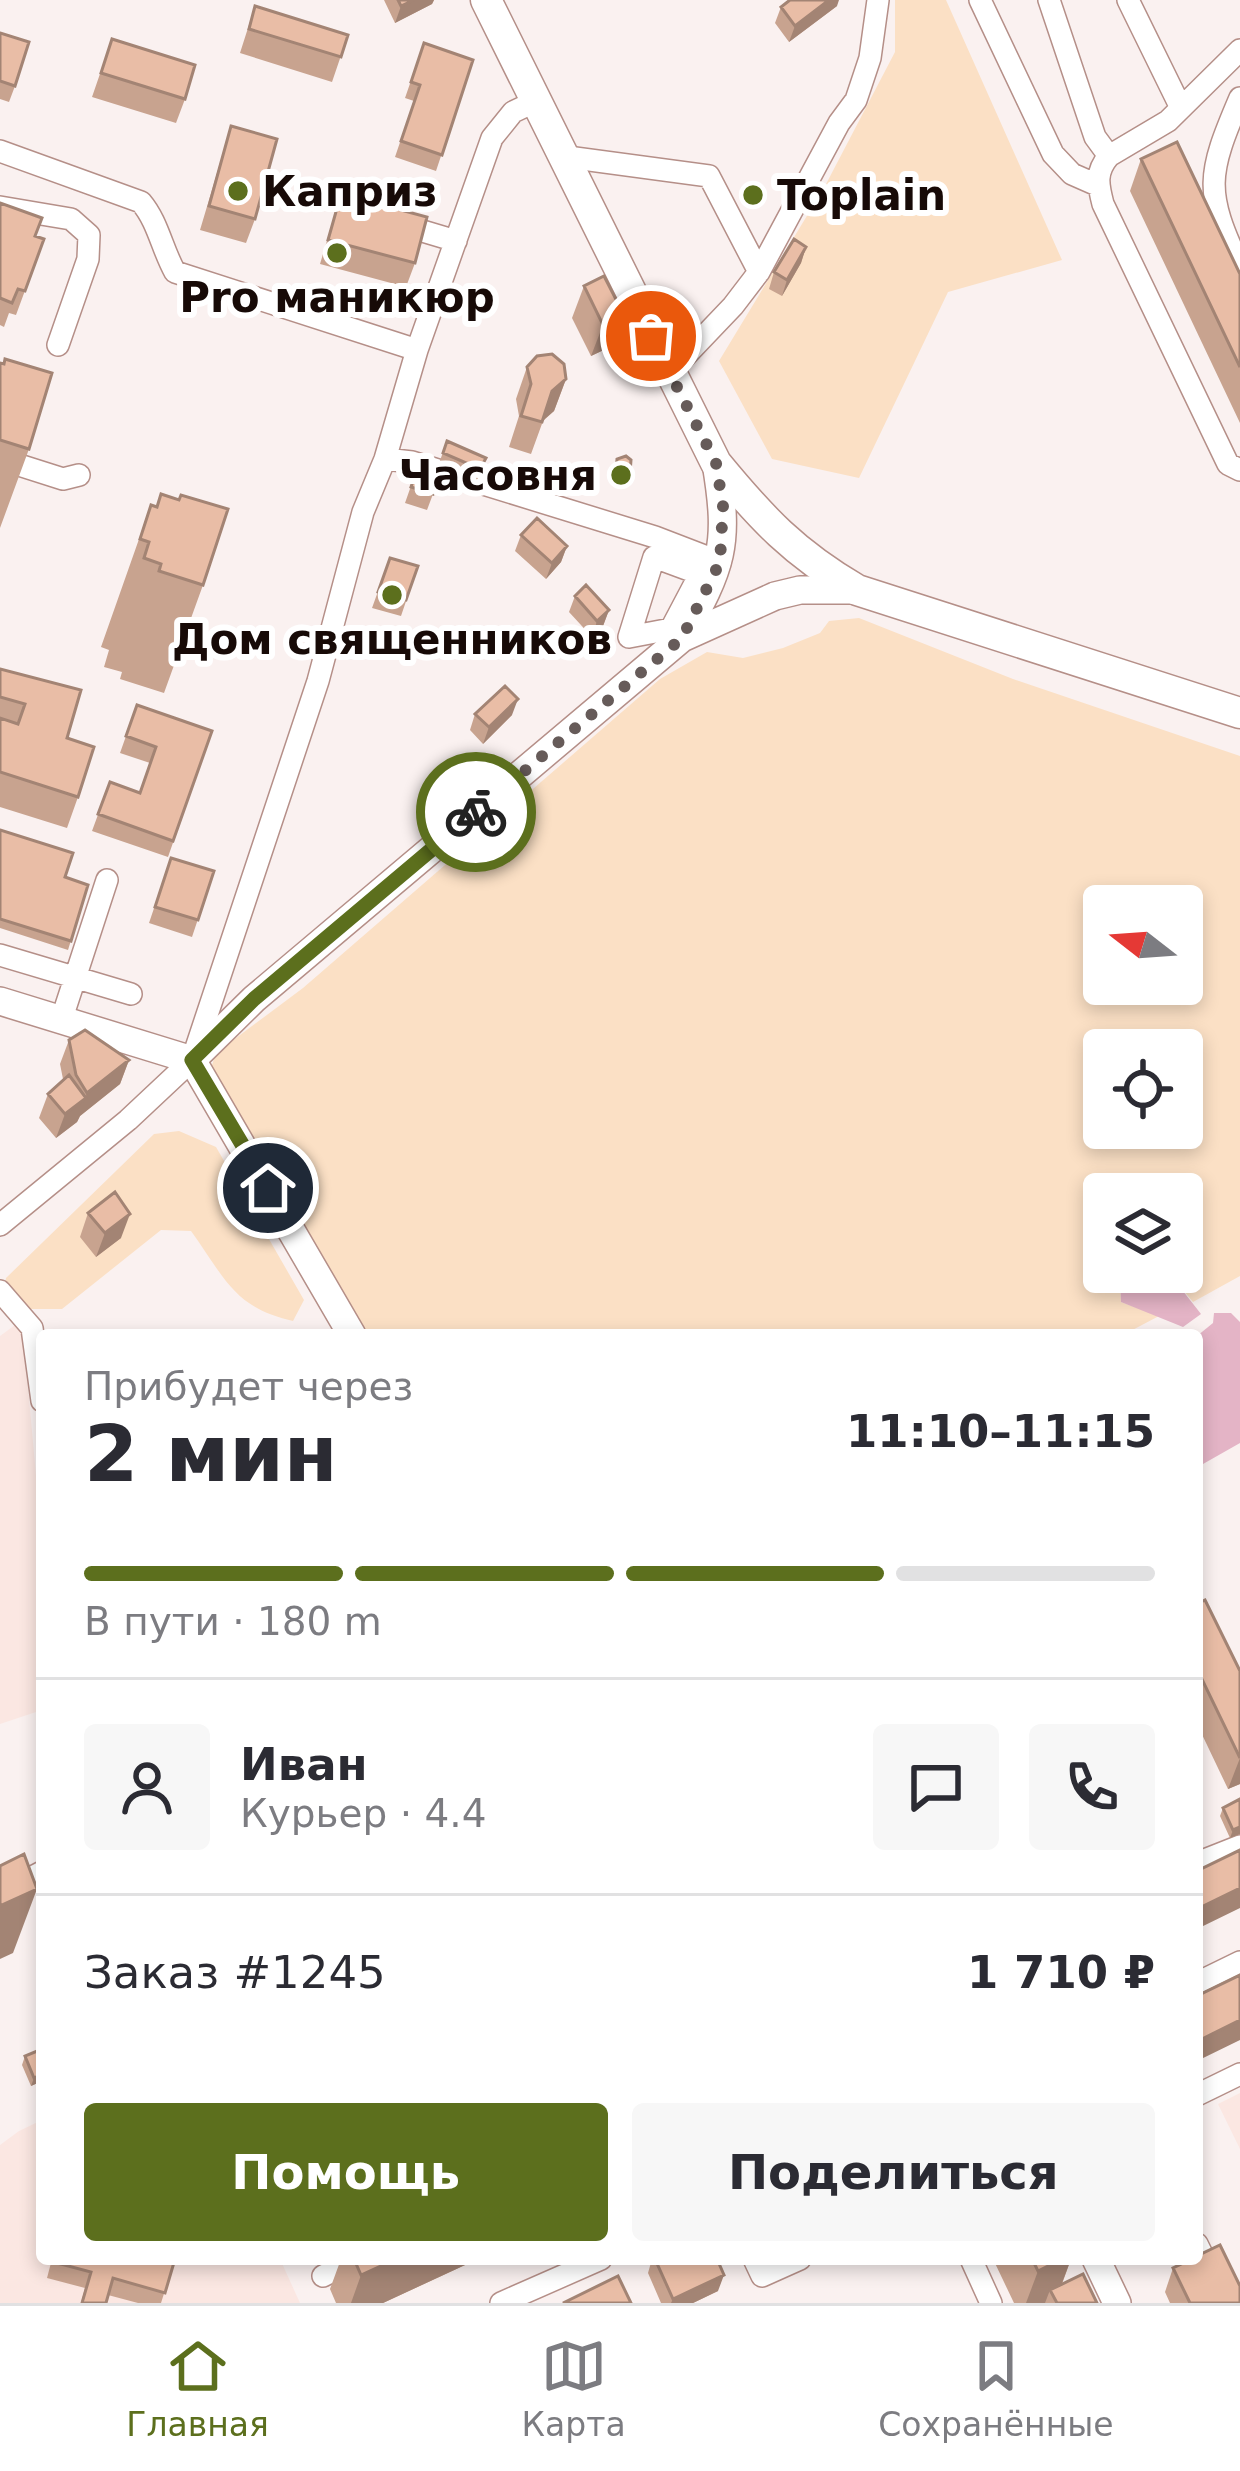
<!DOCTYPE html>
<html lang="ru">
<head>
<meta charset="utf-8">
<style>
	:root { --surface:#fff; --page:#f7f7f7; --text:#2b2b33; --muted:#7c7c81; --line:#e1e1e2; --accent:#5c6f1d }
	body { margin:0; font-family:"DejaVu Sans",sans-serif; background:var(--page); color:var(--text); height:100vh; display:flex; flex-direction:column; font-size:45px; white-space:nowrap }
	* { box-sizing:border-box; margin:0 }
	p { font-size:39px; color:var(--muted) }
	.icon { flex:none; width:66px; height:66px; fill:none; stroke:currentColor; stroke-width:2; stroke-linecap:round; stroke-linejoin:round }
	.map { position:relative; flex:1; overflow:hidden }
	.side { position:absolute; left:36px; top:1329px; width:1167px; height:936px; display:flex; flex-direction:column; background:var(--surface); border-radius:12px; box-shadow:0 6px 18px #0003 }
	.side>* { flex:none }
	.needle { width:78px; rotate:287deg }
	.buttons { position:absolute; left:1083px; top:885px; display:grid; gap:24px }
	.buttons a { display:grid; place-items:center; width:120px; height:120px; border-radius:12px; background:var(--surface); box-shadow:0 6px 18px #0003; font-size:60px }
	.pin { position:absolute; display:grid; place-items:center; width:102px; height:102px; color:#fff; margin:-51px; border:6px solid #fff; border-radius:50%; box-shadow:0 3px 12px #0007 }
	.courier { position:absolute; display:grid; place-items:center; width:120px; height:120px; margin:-60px; border:9px solid #5c6f1d; border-radius:50%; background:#fff; color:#222; box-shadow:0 3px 15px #0007 }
	.summary em { font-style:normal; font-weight:600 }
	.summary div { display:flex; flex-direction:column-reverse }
	.summary { display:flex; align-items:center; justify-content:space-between; height:204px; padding:0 48px }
	h1 { font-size:78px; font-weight:600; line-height:90px }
	.bar { display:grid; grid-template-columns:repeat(4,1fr); gap:18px 12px; align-content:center; height:144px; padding:0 48px }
	.bar i { height:15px; border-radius:9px; background:var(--line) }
	.bar .current { background:var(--accent) }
	.bar p { grid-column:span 4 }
	.line { display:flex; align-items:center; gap:30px; padding:0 48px; border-top:3px solid var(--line) }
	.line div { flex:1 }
	.round { display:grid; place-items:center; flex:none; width:126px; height:126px; border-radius:12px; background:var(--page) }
	.cta { display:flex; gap:24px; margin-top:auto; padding:24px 48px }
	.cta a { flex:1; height:138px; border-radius:12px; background:var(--accent); color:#fff; font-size:48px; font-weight:600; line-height:138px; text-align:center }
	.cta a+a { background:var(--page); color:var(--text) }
	.dock { display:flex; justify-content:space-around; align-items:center; height:168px; border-top:3px solid var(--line); background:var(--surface); font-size:33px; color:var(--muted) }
	.dock a { display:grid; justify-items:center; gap:6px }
	.dock .current { color:var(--accent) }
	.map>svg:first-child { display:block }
</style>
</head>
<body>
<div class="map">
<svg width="1240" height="2303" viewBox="0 0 1240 2303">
	<rect width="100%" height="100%" fill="#faf1f0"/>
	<path fill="#fbe7e2" d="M 22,1320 L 42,1542 L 42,1710 L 0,1724 L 0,1336 Z
		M 1240,2093 L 1240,2149 L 1218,2104 Z
		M 42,2120 L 42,2259 L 280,2259 L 300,2303 L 0,2303 L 0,2145 L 19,2131 Z"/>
	<path fill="#fbe0c5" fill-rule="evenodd" d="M 895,0 L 946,0 L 1062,260 L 948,292 L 859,478 L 772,459 L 719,361 L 825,186 L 895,52 Z
		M 859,618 L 1013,679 L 1240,756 L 1240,1276 L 1193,1302 L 1168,1272 L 1182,1272 L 1182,1194 L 1104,1194 L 1104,1272 L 1127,1272 L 1120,1276 L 1121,1302 L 1159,1316 L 1123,1335 L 359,1335 L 210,1071 L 216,1053 L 303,988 L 660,679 L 707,652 L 743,658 L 783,648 L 820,633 L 829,621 ZM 1104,906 L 1182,906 L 1182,984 L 1104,984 ZM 1104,1050 L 1182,1050 L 1182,1128 L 1104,1128 Z
		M 179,1131 L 216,1147 L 304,1300 L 293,1321 C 234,1308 225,1278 191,1231 L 161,1230 L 62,1309 L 26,1309 L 3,1293 L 6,1278 L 154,1134 Z"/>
	<path fill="#e4b4c6" d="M 1127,1272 L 1168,1272 L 1201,1314 L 1183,1327 L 1121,1302 L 1120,1276 Z
		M 1214,1313 L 1231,1313 L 1240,1322 L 1240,1443 L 1203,1464 L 1197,1463 L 1197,1336 L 1213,1323 Z"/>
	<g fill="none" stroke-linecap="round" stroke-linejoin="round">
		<defs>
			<path id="minor" d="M 980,0 L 1053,154 L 1072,174 L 1097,185
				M 1049,0 L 1095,137 L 1109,156
				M 1128,0 L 1181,108
				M 1240,50 L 1168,121 L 1109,156 C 1095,172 1098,185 1103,204 L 1228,464 L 1240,470
				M 1240,98 C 1207,175 1204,191 1240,267
				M 0,151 L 141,202 C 158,222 162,249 175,272 L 417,350
				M 560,156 L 709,176 L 759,272
				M 0,207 L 71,219 L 89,235 L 88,259 L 58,345
				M 399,224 L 456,241
				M 670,372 L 733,306 L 759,272 L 839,123 L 856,100 L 870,58 L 878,0
				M 0,459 L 63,479 L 79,475
				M 385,459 L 412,462 L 655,537 L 720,562
				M 654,557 L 700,574 L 671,629 L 629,637 Z
				M 0,955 L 131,994
				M 61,1021 L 107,880
				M 0,1225 L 128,1120 L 192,1060 L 318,681 L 363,512 L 385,459 L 417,350 L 492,138 L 513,112 L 534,102
				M 0,1291 L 32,1328 L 42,1401
				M 1197,1863 L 1240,1846
				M 0,1894 L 42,1872
				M 1197,1983 L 1240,1962
				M 1197,2095 L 1240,2074
				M 1197,2244 L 1226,2303
				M 754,2259 L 762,2276 L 800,2259
				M 971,2259 L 991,2303
				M 323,2276 L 356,2259
				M 501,2303 L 601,2259"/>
			<path id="major" d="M 682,638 C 722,565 730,547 716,463
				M 0,1001 L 192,1060
				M 192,1060 L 254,999 L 682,638 L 775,596 L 800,590 L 857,590
				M 192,1060 L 352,1335
				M 1096,2259 L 1117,2303"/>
			<path id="highway" d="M 486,0 L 716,463 C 762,519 794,553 857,590 L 1240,713"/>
		</defs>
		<use href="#minor" stroke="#b58f88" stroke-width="24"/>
		<use href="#major" stroke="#b58f88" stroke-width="30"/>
		<use href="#highway" stroke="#b58f88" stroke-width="33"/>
		<use href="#minor" stroke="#fff" stroke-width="21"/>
		<use href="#major" stroke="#fff" stroke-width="27"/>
		<use href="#highway" stroke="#fff" stroke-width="30"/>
	</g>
	<path fill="#c8a38f" d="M 384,0 L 434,0 L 432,4 L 395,23 Z
		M 255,6 L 348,35 L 332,82 L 240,53 Z
		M 837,6 L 789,42 L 775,23 L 781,7 Z
		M 0,33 L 15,86 L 9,102 L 0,99 Z
		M 112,39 L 185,99 L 176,123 L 92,97 Z
		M 424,43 L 473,60 L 436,171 L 395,157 L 414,101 L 405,98 Z
		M 231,126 L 255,219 L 246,243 L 200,230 Z
		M 1141,159 L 1240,274 L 1240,423 L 1130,191 Z
		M 341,194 L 415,263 L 406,287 L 320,264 Z
		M 0,203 L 35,236 L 44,239 L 16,315 L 9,313 L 4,327 L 0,325 Z
		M 806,247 L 801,263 L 782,296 L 769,289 L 774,272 Z
		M 584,286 L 624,315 L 612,346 L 591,356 L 572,318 Z
		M 0,363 L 29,449 L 0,528 Z
		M 527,367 L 566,379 L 554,411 L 543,421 L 531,454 L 509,447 L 519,416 L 516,399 Z
		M 447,441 L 486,458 L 475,485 L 437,469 Z
		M 617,459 L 630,473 L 627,482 L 613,479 Z
		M 418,466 L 433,494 L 427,510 L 405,503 Z
		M 151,505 L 203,585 L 164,693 L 120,679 L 122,672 L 104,667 L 109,650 L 101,647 Z
		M 521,535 L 567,546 L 561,562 L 546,579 L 515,551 Z
		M 390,558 L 418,566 L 401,616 L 372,608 Z
		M 575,596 L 609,610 L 603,626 L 592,637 L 569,612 Z
		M 0,669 L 67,738 L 78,797 L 67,828 L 0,807 Z
		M 137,705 L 212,731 L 168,857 L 92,831 L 110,782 L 140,793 L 150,763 L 120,753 Z
		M 475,714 L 512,715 L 483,744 L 470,730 Z
		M 0,830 L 65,877 L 88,885 L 68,950 L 0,928 Z
		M 171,858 L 214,871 L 192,937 L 149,923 Z
		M 69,1040 L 129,1060 L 120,1084 L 80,1116 L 77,1122 L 56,1138 L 39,1118 L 48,1094 L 63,1079 L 60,1064 Z
		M 88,1213 L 121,1238 L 96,1257 L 80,1237 Z
		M 1197,1604 L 1240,1671 L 1240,1784 L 1228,1789 L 1197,1724 Z
		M 1223,1808 L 1240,1834 L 1230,1838 L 1220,1816 Z
		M 25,2056 L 42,2081 L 31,2086 L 22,2065 Z
		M 52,2259 L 175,2259 L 161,2303 L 138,2303 L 108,2295 L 106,2303 L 81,2303 L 85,2288 L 47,2278 Z
		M 341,2259 L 478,2259 L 383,2303 L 336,2303 L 330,2289 Z
		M 652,2259 L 717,2259 L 718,2291 L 693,2303 L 661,2303 L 648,2273 Z
		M 993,2259 L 1071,2259 L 1062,2284 L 1097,2303 L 1014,2303 Z
		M 1173,2268 L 1240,2303 L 1170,2303 L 1165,2292 Z"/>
	<path fill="#a38474" d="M 414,0 L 434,0 L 432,4 L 395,23 L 401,6 Z
		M 829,0 L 839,0 L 837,6 L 789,42 L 795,26 Z
		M 806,247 L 801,263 L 782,296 L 787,280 Z
		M 624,315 L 612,346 L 591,356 L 603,325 Z
		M 566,379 L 554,411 L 540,423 L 552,391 Z
		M 567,546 L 561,562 L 546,579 L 552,563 Z
		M 609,610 L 603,626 L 592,637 L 597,621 Z
		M 518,699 L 512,715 L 483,744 L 489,727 Z
		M 129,1060 L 120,1084 L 80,1116 L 77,1122 L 56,1138 L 65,1114 L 85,1099 L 87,1093 Z
		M 130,1214 L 121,1238 L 96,1257 L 105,1233 Z
		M 1240,1758 L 1240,1784 L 1228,1789 Z
		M 1240,1827 L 1240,1834 L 1230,1838 L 1233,1830 Z
		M 1240,1888 L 1240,1908 L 1197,1929 L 1197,1909 Z
		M 37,1889 L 13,1953 L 0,1959 L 0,1906 Z
		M 1240,2020 L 1240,2040 L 1197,2061 L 1197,2048 L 1200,2040 Z
		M 42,2074 L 42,2081 L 31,2086 L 34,2078 Z
		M 396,2259 L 478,2259 L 383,2303 L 351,2303 L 361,2275 Z
		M 1062,2259 L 1071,2259 L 1056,2299 L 1050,2290 L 1045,2303 L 1026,2303 L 1038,2271 Z
		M 724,2275 L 718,2291 L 693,2303 L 671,2303 L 673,2299 Z"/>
	<path fill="#e9bda6" stroke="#a38474" stroke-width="3" d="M 398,0 L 414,0 L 401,6 Z
		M 790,0 L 829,0 L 795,26 L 781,7 Z
		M 255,6 L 348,35 L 341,57 L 249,29 Z
		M 0,33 L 29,42 L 15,86 L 0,81 Z
		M 112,39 L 195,65 L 185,99 L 101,73 Z
		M 424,43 L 473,60 L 442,155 L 401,141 L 420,85 L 411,82 Z
		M 231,126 L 277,139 L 255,219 L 209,206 Z
		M 1177,142 L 1240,274 L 1240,367 L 1141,159 Z
		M 341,194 L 427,217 L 415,263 L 328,240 Z
		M 0,203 L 42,218 L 35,236 L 44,239 L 25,291 L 18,289 L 12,303 L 0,298 Z
		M 794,239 L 806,247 L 787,280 L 774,272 Z
		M 604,276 L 624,315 L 603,325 L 584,286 Z
		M 552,354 L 564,364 L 566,379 L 552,391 L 542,422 L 521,416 L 531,384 L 527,367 L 537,356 Z
		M 5,359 L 52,373 L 29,449 L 0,440 L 0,363 L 4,364 Z
		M 447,441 L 486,458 L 480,469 L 443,453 Z
		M 626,456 L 631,460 L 630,473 L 616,471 L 617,459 Z
		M 418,466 L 438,473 L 433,494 L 411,487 Z
		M 161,494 L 179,500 L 181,495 L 228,509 L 203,585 L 159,571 L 161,564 L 144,558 L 149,542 L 140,539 L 151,505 L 157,507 Z
		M 537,518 L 567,546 L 552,563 L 521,535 Z
		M 390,558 L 418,566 L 406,600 L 378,592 Z
		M 586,585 L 609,610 L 597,621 L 575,596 Z
		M 0,669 L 81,690 L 67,738 L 94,747 L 78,797 L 0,772 L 0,718 L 18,724 L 25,704 L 0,697 Z
		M 505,686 L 518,699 L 489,727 L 475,714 Z
		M 137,705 L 212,731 L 173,841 L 98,814 L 110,782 L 140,793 L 156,747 L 126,736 Z
		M 0,830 L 73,853 L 65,877 L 88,885 L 71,941 L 0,919 Z
		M 171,858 L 214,871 L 198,920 L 155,907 Z
		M 85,1030 L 129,1060 L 87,1093 L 76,1075 L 69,1040 Z
		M 69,1075 L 86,1098 L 65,1114 L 48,1094 Z
		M 115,1192 L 130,1214 L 105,1233 L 88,1213 Z
		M 1205,1600 L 1240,1671 L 1240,1758 L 1197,1669 L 1197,1604 Z
		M 1240,1799 L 1240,1827 L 1233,1830 L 1223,1808 Z
		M 1240,1850 L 1240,1888 L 1197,1909 L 1197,1871 Z
		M 24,1854 L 37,1889 L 0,1906 L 0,1866 Z
		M 1240,1975 L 1240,2020 L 1200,2040 L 1197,2033 L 1197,1996 Z
		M 42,2049 L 42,2074 L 34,2078 L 25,2056 Z
		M 1220,2245 L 1240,2286 L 1240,2303 L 1190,2303 L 1173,2268 L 1192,2259 L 1197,2259 L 1197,2256 Z
		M 54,2259 L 175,2259 L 165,2293 L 113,2278 L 106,2303 L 82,2303 L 91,2272 L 53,2262 Z
		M 354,2259 L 396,2259 L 361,2275 Z
		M 655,2259 L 717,2259 L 724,2275 L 673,2299 Z
		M 1032,2259 L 1062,2259 L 1038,2271 Z
		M 1083,2274 L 1097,2303 L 1057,2303 L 1050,2290 Z
		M 618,2276 L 631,2303 L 563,2303 Z"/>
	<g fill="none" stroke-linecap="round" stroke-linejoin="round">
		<path stroke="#665b59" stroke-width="12" stroke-dasharray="0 21.6" d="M 476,812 L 682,638 L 720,562 L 723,506 L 716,463 L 651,336"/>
		<path stroke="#5c6f1d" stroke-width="15" d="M 268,1188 L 192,1060 L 254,999 L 476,812"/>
	</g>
	<g fill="#5c6f1d" stroke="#fff" stroke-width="4.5">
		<circle cx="238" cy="191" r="12"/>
		<circle cx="753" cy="195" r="12"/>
		<circle cx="337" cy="253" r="12"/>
		<circle cx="621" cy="475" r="12"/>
		<circle cx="392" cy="595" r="12"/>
	</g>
	<g text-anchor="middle" stroke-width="12" stroke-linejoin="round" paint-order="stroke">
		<g font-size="42" font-weight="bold" fill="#170a07" stroke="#fff" text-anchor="start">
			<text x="262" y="206">Каприз</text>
			<text x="777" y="210">Toplain</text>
			<text x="337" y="312" text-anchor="middle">Pro маникюр</text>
			<text x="597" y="490" text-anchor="end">Часовня</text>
			<text x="392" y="654" text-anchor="middle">Дом священников</text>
		</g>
	</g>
</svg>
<div class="buttons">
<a><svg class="needle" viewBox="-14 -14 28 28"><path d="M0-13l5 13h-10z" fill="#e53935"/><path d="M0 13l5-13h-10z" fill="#7c7c81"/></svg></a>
<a><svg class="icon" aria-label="locate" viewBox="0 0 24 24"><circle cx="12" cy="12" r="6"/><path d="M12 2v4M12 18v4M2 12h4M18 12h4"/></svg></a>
<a><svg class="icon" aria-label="layers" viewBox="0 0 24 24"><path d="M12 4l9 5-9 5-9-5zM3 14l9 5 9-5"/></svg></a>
</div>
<div class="pin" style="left:651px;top:336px;background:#ea580c"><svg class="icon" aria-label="bag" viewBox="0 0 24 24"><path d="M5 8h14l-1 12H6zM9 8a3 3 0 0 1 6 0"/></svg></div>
<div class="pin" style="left:268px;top:1188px;background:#1f2937"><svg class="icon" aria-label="home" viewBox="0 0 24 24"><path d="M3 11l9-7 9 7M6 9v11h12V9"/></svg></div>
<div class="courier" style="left:476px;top:812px"><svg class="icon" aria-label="bike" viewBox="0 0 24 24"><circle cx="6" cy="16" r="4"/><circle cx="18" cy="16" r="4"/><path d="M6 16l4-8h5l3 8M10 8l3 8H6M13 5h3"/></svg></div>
<section class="side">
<div class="summary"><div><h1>2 мин</h1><p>Прибудет через</p></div><em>11:10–11:15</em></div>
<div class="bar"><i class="current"></i><i class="current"></i><i class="current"></i><i></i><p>В пути · 180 m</p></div>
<div class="line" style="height:216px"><a class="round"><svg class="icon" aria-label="person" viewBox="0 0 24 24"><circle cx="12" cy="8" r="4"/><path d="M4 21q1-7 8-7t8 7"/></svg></a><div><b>Иван</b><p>Курьер · 4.4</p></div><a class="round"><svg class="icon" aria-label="chat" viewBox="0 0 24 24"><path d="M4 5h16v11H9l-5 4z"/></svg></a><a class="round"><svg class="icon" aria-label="phone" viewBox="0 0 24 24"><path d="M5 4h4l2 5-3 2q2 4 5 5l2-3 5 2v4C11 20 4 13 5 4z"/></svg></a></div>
<div class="line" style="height:156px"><div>Заказ #1245</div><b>1 710 ₽</b></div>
<div class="cta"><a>Помощь</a><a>Поделиться</a></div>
</section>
</div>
<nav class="dock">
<a class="current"><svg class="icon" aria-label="home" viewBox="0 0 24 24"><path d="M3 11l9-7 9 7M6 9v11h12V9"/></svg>Главная</a>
<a><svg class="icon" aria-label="map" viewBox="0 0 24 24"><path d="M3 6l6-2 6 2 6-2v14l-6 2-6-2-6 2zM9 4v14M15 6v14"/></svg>Карта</a>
<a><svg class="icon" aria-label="saved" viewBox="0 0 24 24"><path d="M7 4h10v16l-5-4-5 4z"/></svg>Сохранённые</a>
</nav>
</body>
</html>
